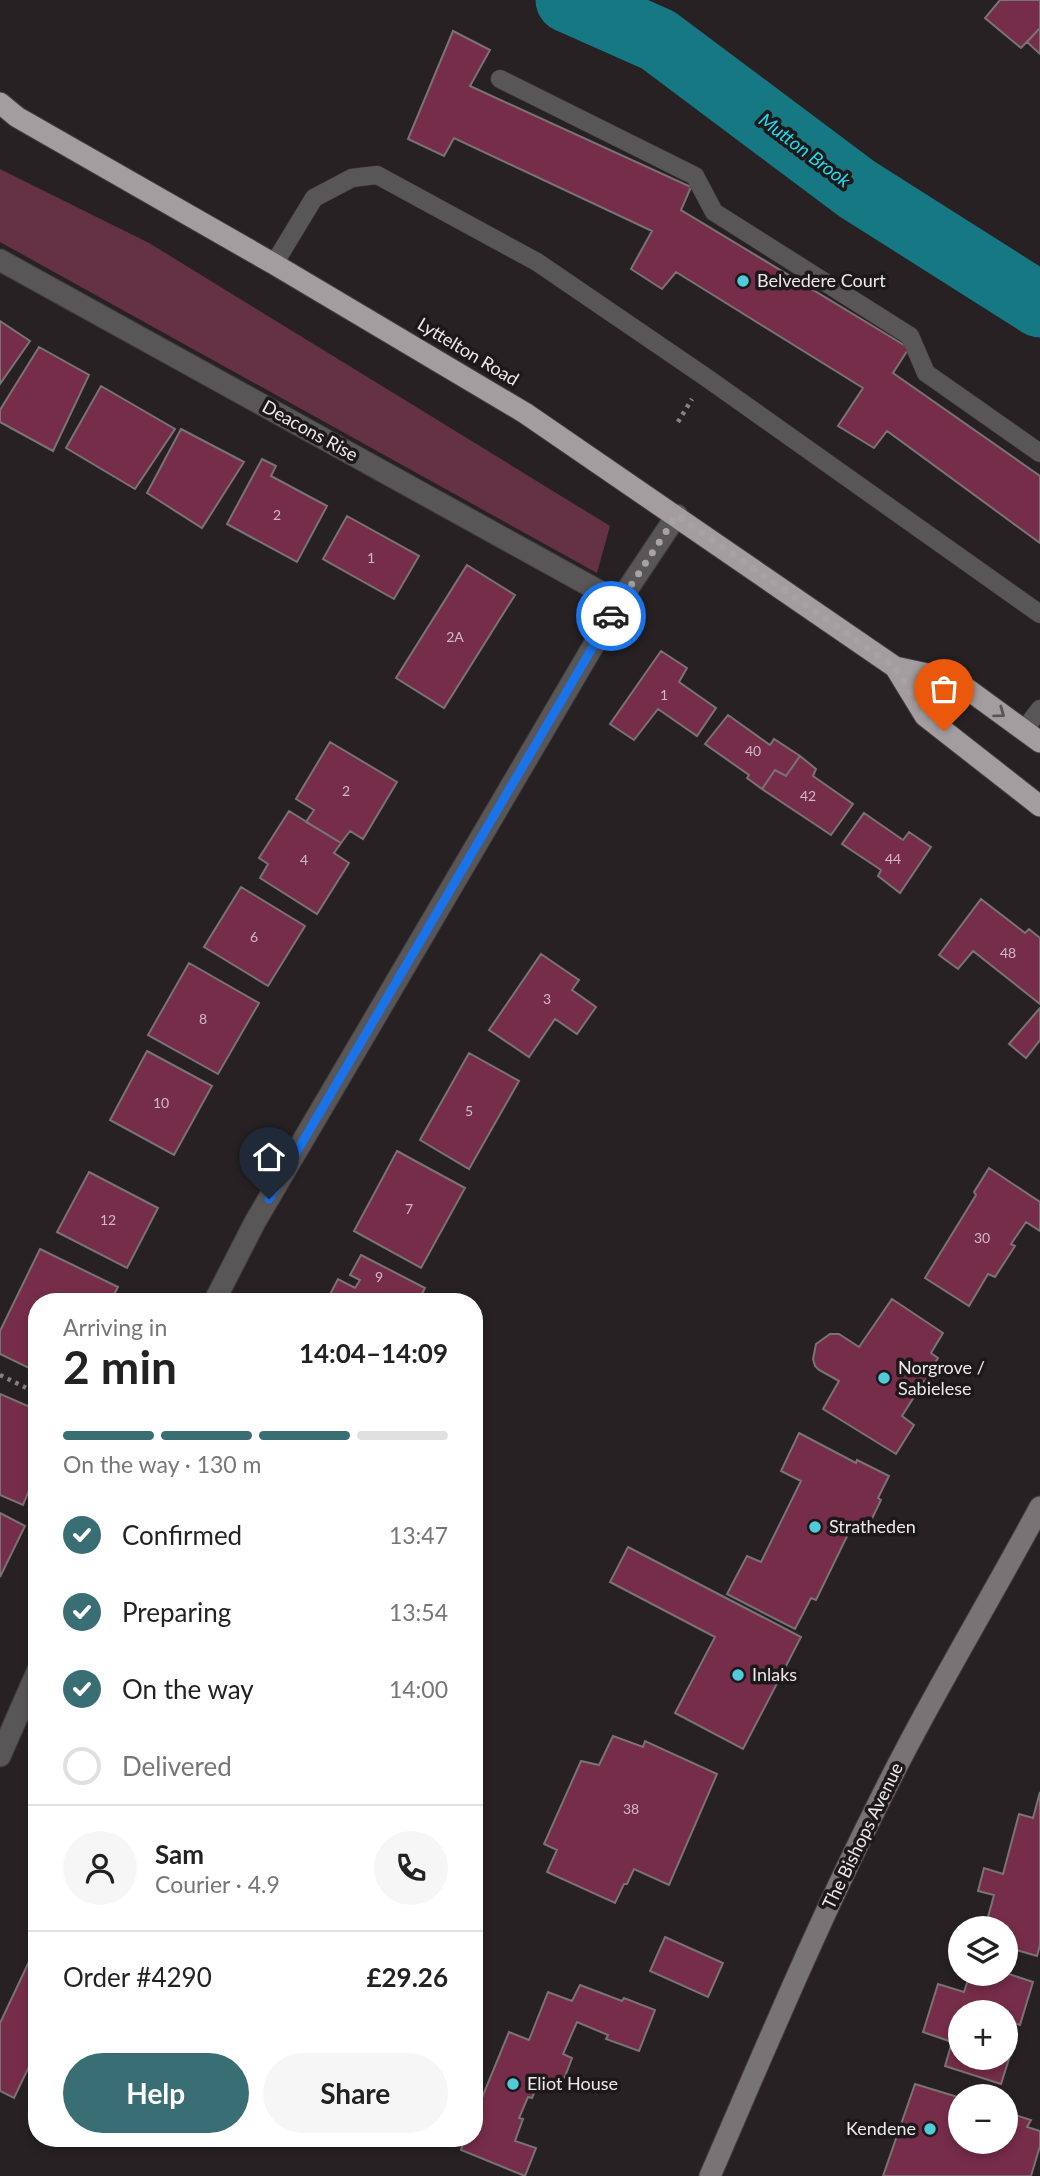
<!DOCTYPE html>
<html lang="en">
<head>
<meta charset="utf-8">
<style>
	:root { --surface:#fff; --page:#f6f6f6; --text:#222; --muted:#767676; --line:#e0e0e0; --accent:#386e74 }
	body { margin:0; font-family:Lato,sans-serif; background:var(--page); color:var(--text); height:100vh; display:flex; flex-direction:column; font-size:26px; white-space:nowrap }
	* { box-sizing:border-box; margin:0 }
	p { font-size:23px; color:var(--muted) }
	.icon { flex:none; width:38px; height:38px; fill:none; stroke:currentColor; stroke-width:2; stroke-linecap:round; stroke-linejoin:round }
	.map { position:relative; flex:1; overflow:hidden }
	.side { position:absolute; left:28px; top:1293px; width:455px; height:854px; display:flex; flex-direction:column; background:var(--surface); border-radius:28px; box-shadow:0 4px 10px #0003 }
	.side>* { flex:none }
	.buttons { position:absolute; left:948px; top:1916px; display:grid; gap:14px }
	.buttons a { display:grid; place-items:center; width:70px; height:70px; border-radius:50%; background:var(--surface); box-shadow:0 4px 10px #0003; font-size:35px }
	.pin { position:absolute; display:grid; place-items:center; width:60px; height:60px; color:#fff; margin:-72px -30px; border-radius:50% 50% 50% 0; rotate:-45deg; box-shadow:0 0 7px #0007 }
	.pin .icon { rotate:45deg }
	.courier { position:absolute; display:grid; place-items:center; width:70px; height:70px; margin:-35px; border:5px solid #1a73e8; border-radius:50%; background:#fff; color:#222; box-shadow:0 2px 9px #0007 }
	.overview em { font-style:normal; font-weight:700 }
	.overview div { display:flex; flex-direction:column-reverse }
	.overview { display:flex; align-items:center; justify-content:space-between; height:119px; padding:0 35px }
	h1 { font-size:46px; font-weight:700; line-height:52px }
	.bar { display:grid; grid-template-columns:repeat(4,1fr); gap:10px 7px; align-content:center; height:84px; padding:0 35px }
	.bar i { height:9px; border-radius:5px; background:var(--line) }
	.bar .active { background:var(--accent) }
	.bar p { grid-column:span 4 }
	.line { display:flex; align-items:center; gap:18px; padding:0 35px; border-top:2px solid var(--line) }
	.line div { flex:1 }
	.round { display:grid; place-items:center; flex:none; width:74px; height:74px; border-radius:37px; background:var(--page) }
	ol { padding:0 35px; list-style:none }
	li { display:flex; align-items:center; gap:21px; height:77px }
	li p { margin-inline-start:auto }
	li .icon { padding:7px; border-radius:50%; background:var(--accent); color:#fff; stroke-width:4 }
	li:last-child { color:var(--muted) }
	li i { width:38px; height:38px; border:4px solid var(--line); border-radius:50% }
	.button { display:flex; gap:14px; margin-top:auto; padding:14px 35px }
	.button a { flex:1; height:80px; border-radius:42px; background:var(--accent); color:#fff; font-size:28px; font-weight:700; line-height:80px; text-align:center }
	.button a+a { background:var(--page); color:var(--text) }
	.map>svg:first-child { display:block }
</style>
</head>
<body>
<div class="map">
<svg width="1040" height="2176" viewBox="0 0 1040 2176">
	<rect width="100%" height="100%" fill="#272123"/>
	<path fill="#643244" d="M 0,169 L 149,243 L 610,526 L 597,573 L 0,242 Z"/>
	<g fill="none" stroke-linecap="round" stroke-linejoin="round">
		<path stroke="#157883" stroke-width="65" d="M 568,0 L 658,40 L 857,189 L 1040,305"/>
	</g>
	<path fill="#762d49" stroke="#797375" stroke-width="2" d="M 1000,0 L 1040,0 L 1040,28 L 1021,48 L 985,18 Z
		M 1040,28 L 1040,54 L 1027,42 Z
		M 453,31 L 490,50 L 470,86 L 691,187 L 681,210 L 909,348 L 893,373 L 1040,476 L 1040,543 L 887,431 L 874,448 L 838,426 L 863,388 L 676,272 L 662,289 L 631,269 L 652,231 L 454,138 L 444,156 L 408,139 Z
		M 0,321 L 30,341 L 0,384 Z
		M 39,347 L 89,375 L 53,451 L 0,422 L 0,410 Z
		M 101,386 L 175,429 L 135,489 L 66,448 Z
		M 181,429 L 244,462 L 202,528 L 147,493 Z
		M 262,459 L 276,466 L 271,476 L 327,506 L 297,562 L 227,524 Z
		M 347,516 L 419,556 L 394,599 L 323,559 Z
		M 467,565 L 515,595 L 444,708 L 396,678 Z
		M 661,651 L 687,668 L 679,682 L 716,708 L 697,736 L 658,709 L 634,740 L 610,724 Z
		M 728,715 L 770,745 L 774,739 L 800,756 L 786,776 L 775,770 L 762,789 L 747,778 L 749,775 L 705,744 Z
		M 330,742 L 397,782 L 363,839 L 350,831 L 341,843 L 306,822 L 314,810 L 296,799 Z
		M 800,756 L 816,769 L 813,776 L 853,804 L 831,835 L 762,789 L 775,770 L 786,776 Z
		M 289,811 L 341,843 L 334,853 L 349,863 L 317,914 L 260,878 L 268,864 L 259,858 Z
		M 864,813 L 903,840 L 909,832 L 931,847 L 900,893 L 878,876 L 881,870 L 842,844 Z
		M 241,887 L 305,926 L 268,986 L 204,947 Z
		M 981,899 L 1025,933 L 1029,929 L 1040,938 L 1040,1004 L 973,951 L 958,969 L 939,955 Z
		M 541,954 L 579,980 L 572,990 L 596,1007 L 577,1034 L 555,1019 L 529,1057 L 489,1030 Z
		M 189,963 L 259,1003 L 218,1074 L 148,1035 Z
		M 1040,1008 L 1040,1040 L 1026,1058 L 1009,1044 Z
		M 147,1051 L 212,1086 L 174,1155 L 110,1120 Z
		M 469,1053 L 519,1081 L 469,1169 L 420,1140 Z
		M 397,1151 L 465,1188 L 421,1268 L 354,1231 Z
		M 989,1168 L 1040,1202 L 1040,1231 L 1026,1222 L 1011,1244 L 1015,1246 L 995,1277 L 988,1274 L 969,1306 L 925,1278 L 976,1195 L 974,1192 Z
		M 89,1172 L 158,1208 L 127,1268 L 57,1232 Z
		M 40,1249 L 118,1287 L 110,1302 L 37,1302 L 37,1372 L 0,1354 L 0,1331 Z
		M 361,1255 L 425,1288 L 418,1302 L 326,1302 L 338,1279 L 355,1288 L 360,1280 L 350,1275 Z
		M 892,1299 L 943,1333 L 931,1353 L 938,1358 L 933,1366 L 937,1372 L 934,1379 L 924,1381 L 902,1416 L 914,1425 L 896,1454 L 823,1409 L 839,1381 L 819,1370 L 815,1366 L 813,1359 L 816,1344 L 830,1334 L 839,1334 L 859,1347 Z
		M 0,1394 L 37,1410 L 37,1471 L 23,1505 L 0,1495 Z
		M 799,1433 L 856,1463 L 857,1460 L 889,1476 L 878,1498 L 881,1500 L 866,1531 L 853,1524 L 816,1600 L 811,1598 L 795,1629 L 727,1594 L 747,1556 L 761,1562 L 801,1481 L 781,1471 Z
		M 0,1513 L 25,1526 L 0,1577 Z
		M 628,1547 L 801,1637 L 743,1749 L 675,1713 L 715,1637 L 610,1582 Z
		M 613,1736 L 643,1747 L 645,1741 L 717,1774 L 669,1885 L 634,1869 L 627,1884 L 624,1884 L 615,1903 L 547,1872 L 557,1850 L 544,1844 L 581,1761 L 599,1765 Z
		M 1040,1792 L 1040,1945 L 1037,1956 L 1006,1947 L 1006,1928 L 985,1928 L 994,1895 L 978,1891 L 984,1868 L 1003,1874 L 1019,1814 L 1033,1818 Z
		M 665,1937 L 723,1963 L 708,1997 L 650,1971 Z
		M 34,1951 L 37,1952 L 37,2050 L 14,2098 L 0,2091 L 0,2023 Z
		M 1006,1973 L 1033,1982 L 1020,2025 L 1010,2022 L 1006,2035 L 1006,2012 L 961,2012 L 961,2058 L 1006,2058 L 1006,2041 L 1014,2043 L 1001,2084 L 945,2066 L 952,2042 L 923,2032 L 938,1984 L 964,1992 L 970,1974 Z
		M 580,1985 L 622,2001 L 624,1998 L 655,2010 L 639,2051 L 606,2039 L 608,2035 L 577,2022 L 563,2054 L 572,2058 L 561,2087 L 539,2080 L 532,2098 L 528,2097 L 519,2118 L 523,2119 L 515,2141 L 536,2148 L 525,2176 L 461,2150 L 465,2138 L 474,2138 L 474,2117 L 509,2032 L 529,2040 L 548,1992 L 572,2001 Z
		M 915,2084 L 961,2098 L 961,2142 L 1006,2142 L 1006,2112 L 1031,2120 L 1027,2127 L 1040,2131 L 1040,2146 L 1031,2176 L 883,2176 Z"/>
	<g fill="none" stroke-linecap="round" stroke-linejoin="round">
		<defs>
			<path id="lane" d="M 500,79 L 695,176 L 714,212 L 910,336 L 926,373 L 1040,453
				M 274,264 L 314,198 L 352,178 L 377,175 L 537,262 L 707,378 L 1040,614
				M 1024,730 L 1040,709"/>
			<path id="street" d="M 0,260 L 619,602
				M 214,1302 L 255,1222 L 619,602 L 677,515
				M 0,1756 L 37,1672"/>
			<path id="secondary" d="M 710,2176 C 763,2054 814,1932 873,1814 C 924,1709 985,1609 1040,1507"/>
			<path id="highway" d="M 0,103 L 17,117 L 274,264 L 525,413 L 895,667 L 955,680 L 1040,742
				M 895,667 L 925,716 L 1040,806"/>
		</defs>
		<use href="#lane" stroke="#433d3f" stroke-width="19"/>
		<use href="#street" stroke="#433d3f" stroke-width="23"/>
		<use href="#secondary" stroke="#433d3f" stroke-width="23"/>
		<use href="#highway" stroke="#433d3f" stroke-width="23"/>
		<path stroke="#878284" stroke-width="4.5" stroke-dasharray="3.5 5" stroke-linecap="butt" d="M 678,422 L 692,399
			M 0,1375 L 37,1393"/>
		<use href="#lane" stroke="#595657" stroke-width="18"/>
		<use href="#street" stroke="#595657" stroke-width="21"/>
		<use href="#secondary" stroke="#787374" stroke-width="21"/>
		<use href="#highway" stroke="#a49d9f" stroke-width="21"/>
	</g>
	<defs><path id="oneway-chevron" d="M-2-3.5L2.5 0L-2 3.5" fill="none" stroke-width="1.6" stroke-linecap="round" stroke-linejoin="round" transform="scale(1.75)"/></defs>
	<use stroke="#5a5456" href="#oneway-chevron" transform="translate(1000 713) rotate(36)"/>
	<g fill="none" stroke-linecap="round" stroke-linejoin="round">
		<path stroke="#a7a3a4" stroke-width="7" stroke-dasharray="0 12.6" d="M 611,616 L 677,515 L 895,667 L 925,716 L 944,731"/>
		<path stroke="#1a73e8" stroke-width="9" d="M 269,1199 L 611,616"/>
	</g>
	<g fill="#52cbd9" stroke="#1d181a" stroke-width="2.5">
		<circle cx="743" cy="281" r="7"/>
		<circle cx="884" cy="1378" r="7"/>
		<circle cx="815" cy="1527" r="7"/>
		<circle cx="738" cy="1675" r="7"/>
		<circle cx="513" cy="2084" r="7"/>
		<circle cx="930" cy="2129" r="7"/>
	</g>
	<g text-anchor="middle" stroke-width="7" stroke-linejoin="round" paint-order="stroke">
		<g font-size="14" fill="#cebac2">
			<text x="277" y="520">2</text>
			<text x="371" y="563">1</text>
			<text x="455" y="642">2A</text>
			<text x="664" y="700">1</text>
			<text x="753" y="756">40</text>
			<text x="346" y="796">2</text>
			<text x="808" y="801">42</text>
			<text x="893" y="864">44</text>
			<text x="304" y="865">4</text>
			<text x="254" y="942">6</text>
			<text x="1008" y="958">48</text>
			<text x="547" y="1004">3</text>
			<text x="203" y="1024">8</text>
			<text x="161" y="1108">10</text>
			<text x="469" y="1116">5</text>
			<text x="409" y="1214">7</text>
			<text x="108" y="1225">12</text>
			<text x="982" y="1243">30</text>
			<text x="379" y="1282">9</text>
			<text x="631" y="1814">38</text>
		</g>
		<g font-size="18" fill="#ece9ea" stroke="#1d181a" text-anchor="start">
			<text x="757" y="287">Belvedere Court</text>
			<text x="898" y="1374">Norgrove /<tspan x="898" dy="21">Sabielese</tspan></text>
			<text x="829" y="1533">Stratheden</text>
			<text x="752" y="1681">Inlaks</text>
			<text x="527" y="2090">Eliot House</text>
			<text x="916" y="2135" text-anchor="end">Kendene</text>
		</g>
		<g font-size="18" fill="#ece9ea" stroke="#1d181a">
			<text transform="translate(468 352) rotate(31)" y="6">Lyttelton Road</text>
			<text transform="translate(310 431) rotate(29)" y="6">Deacons Rise</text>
			<text transform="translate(863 1836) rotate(-64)" y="6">The Bishops Avenue</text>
		</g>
		<g font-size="19" font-style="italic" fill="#1ddbee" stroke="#1d181a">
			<text transform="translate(805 150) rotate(37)" y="7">Mutton Brook</text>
		</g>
	</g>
</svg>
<div class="buttons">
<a><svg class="icon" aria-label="layers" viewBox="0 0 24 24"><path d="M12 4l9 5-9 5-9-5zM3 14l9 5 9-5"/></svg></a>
<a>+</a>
<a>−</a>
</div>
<div class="pin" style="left:944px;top:731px;background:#ea580c"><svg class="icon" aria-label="bag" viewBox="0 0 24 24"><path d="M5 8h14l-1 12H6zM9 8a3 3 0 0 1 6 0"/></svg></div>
<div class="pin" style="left:269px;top:1199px;background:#1f2937"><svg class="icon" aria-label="home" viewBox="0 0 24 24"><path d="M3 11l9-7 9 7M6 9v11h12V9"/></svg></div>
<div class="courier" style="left:611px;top:616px"><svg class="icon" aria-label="car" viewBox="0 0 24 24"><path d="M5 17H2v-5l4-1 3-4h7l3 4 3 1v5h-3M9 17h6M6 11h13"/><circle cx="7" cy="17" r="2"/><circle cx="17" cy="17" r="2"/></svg></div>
<section class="side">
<div class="overview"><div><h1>2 min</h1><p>Arriving in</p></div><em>14:04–14:09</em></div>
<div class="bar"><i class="active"></i><i class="active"></i><i class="active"></i><i></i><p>On the way · 130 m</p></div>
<ol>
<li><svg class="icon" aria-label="check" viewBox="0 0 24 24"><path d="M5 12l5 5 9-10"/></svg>Confirmed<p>13:47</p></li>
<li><svg class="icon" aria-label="check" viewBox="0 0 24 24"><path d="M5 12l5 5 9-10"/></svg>Preparing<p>13:54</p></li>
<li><svg class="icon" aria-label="check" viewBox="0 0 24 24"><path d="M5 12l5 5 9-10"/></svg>On the way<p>14:00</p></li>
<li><i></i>Delivered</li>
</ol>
<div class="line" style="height:126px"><a class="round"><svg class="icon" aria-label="person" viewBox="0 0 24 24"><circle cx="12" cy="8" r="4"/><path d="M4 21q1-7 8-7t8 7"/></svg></a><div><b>Sam</b><p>Courier · 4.9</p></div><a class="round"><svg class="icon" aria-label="phone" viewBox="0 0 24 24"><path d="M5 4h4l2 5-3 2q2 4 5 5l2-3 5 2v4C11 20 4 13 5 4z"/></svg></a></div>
<div class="line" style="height:91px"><div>Order #4290</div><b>£29.26</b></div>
<div class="button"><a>Help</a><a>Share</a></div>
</section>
</div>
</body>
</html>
